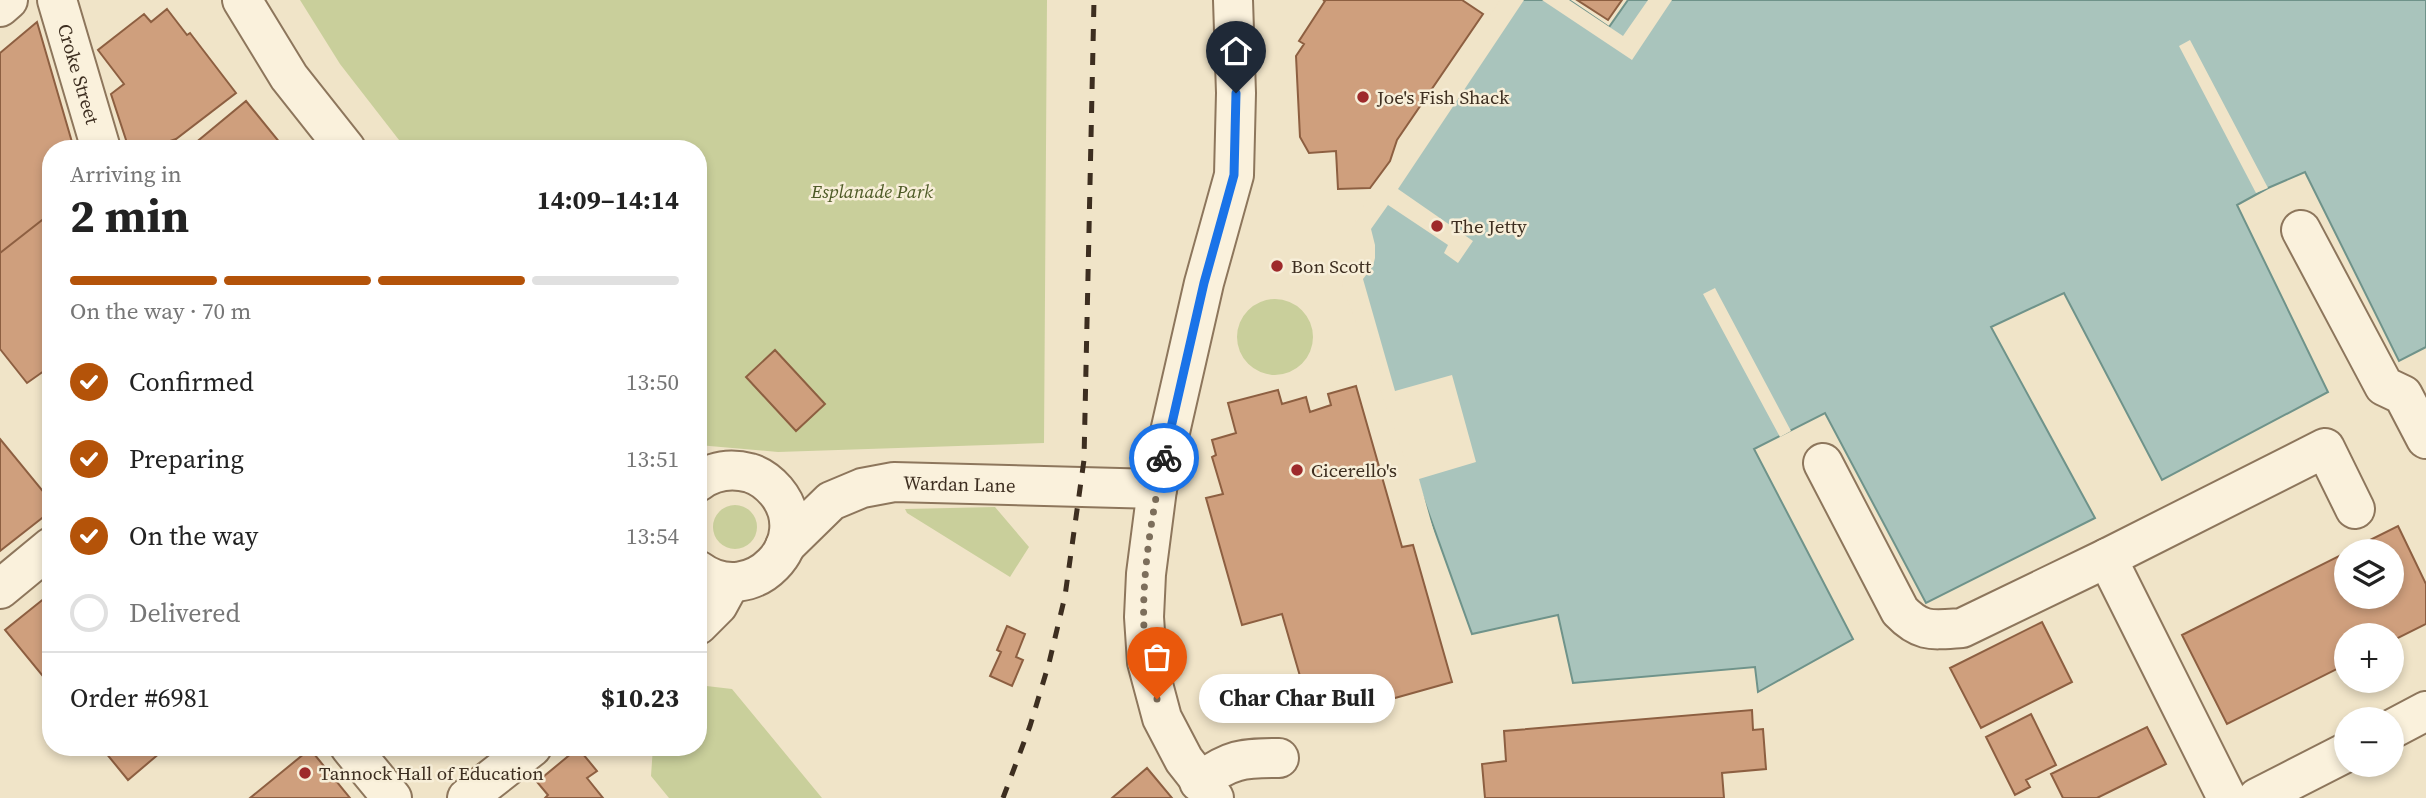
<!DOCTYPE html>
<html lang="en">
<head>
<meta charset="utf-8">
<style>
	:root { --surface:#fff; --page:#f2f2f2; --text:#222; --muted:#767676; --line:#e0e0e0; --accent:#b45309 }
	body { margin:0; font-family:"Source Serif 4",serif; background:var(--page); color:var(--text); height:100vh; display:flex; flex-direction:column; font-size:26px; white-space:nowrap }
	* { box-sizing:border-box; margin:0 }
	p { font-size:23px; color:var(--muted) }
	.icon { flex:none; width:38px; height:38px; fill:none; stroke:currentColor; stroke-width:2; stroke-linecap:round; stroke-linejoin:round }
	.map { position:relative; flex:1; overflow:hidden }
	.details { position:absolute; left:42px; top:140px; width:665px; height:616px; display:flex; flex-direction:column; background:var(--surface); border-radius:28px; box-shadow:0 4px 10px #0003 }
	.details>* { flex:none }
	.fabs { position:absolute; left:2334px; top:539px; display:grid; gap:14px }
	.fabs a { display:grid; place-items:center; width:70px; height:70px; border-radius:50%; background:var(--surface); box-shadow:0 4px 10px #0003; font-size:35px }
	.pin { position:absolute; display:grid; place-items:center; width:60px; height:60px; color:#fff; margin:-72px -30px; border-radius:50% 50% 50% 0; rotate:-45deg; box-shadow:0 0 7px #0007 }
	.pin .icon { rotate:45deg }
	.courier { position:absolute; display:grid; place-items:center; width:70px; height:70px; margin:-35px; border:5px solid #1a73e8; border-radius:50%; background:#fff; color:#222; box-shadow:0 2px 9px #0007 }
	.bubble { position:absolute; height:49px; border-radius:24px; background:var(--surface); box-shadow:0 4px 10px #0003; font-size:23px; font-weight:700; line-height:49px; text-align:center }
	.summary em { font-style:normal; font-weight:700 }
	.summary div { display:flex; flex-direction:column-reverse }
	.summary { display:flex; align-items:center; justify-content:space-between; height:119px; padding:0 28px }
	h1 { font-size:46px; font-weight:700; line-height:52px }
	.bar { display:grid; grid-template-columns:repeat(4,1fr); gap:10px 7px; align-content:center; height:84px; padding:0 28px }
	.bar i { height:9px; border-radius:5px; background:var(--line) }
	.bar .current { background:var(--accent) }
	.bar p { grid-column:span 4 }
	.line { display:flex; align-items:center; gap:18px; padding:0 28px; border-top:2px solid var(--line) }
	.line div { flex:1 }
	ol { padding:0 28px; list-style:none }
	li { display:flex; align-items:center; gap:21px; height:77px }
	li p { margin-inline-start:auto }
	li .icon { padding:7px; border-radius:50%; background:var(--accent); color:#fff; stroke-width:4 }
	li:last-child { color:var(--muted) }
	li i { width:38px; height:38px; border:4px solid var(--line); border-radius:50% }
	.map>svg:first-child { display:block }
</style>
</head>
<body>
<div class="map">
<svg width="2426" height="798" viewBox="0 0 2426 798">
	<rect width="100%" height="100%" fill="#f0e4c8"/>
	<path fill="#c9cf9b" d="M 300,0 L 1047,0 L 1044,443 L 778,452 L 698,445 L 698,149 L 406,149 L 340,64 Z
		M1237 337a38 38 0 1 1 76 0a38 38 0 1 1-76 0Z
		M713 527a22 22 0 1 1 44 0a22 22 0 1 1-44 0Z
		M 995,507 L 1029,547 L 1010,577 L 907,513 L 905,509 Z
		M 698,685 L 732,689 L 822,798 L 669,798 L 651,776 L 653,747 L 698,747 Z"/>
	<path fill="#a9c4bc" stroke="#6f938a" stroke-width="2" d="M 1504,0 L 1569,0 L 1609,27 L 1628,0 L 2426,0 L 2426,347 L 2399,361 L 2305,172 L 2268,188 L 2237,205 L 2328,392 L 2162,480 L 2064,293 L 1991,327 L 2095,518 L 1926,603 L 1825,413 L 1754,449 L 1853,639 L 1758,692 L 1755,667 L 1573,683 L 1558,615 L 1472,634 L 1347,286 L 1351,235 Z"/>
	<path fill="#f0e4c8" d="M 1500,0 L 1524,0 L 1398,189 L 1473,241 L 1458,263 L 1444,253 L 1448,245 L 1388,205 L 1371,229 L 1375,245 L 1375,258 L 1373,266 L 1363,279 L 1395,391 L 1452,375 L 1476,462 L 1419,479 L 1442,561 L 1343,287 L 1339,259 L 1348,234 L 1371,193 Z
		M 1542,0 L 1569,0 L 1623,36 L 1648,0 L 1672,0 L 1632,60 Z
		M 2190,40 L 2268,188 L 2256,193 L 2179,46 Z
		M 1715,288 L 1791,431 L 1780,437 L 1703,294 Z"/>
	<path fill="#cf9f7d" stroke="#8d5f41" stroke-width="2" d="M 1323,0 L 1462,0 L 1483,14 L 1397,140 L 1390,161 L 1370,188 L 1338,189 L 1336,151 L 1309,153 L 1300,137 L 1296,56 L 1304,44 L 1299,41 L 1325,1 Z
		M 1577,0 L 1622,0 L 1608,20 Z
		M 167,9 L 187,35 L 190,33 L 236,93 L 176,139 L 147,149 L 129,149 L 111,94 L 124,84 L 98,50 L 144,14 L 151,22 Z
		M 37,22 L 74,149 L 51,149 L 51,213 L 0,253 L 0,53 Z
		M 246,101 L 285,149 L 188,149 Z
		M 51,213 L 51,366 L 27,383 L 0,349 L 0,253 Z
		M 775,350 L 825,404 L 796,431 L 746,377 Z
		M 1356,386 L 1402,547 L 1413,545 L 1452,682 L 1313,721 L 1282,614 L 1242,625 L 1206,498 L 1223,494 L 1212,457 L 1216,455 L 1212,440 L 1236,433 L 1228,403 L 1278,390 L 1282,404 L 1306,397 L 1310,412 L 1331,405 L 1328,394 Z
		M 0,439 L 51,501 L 51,511 L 0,551 Z
		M 2398,526 L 2426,584 L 2426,624 L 2392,641 L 2392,635 L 2347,635 L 2347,664 L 2227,724 L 2182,635 L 2347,552 L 2347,597 L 2392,597 L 2392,551 L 2348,551 Z
		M 51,593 L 51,686 L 5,630 Z
		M 2042,622 L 2072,682 L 1981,728 L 1950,668 Z
		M 1007,626 L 1025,634 L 1016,657 L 1023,660 L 1012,686 L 990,676 L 1001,652 L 997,650 Z
		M 1752,710 L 1753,730 L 1763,729 L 1766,769 L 1722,773 L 1724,798 L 1485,798 L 1482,764 L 1506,761 L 1504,731 Z
		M 2031,714 L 2056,765 L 2026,780 L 2030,787 L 2015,795 L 1986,737 Z
		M 2147,727 L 2166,764 L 2097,798 L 2063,798 L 2051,774 Z
		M 101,747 L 167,747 L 128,780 Z
		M 578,748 L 597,771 L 587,778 L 603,798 L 545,798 L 548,795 L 537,782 Z
		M 310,749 L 350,798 L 250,798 Z
		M 1147,768 L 1172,798 L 1112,798 Z"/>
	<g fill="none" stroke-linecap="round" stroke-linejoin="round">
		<defs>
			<g id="minor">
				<path id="s1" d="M 57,0 L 101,149"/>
				<path d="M 242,0 L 289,77 L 346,149"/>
				<path d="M 0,7 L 8,0"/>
				<path d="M 2301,230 L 2384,386 L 2403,395 L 2426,439"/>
				<path d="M 1823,463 L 1900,611 C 1921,633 1932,630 1962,628 L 2107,558 L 2325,448 L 2355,509"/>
				<path d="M 698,482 C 714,470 731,468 750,473 C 760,476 769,483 776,491 C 818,541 752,610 698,570"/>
				<path id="s2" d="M 785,546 L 831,501 L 862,488 L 894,482 L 1157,489"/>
				<path d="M 2107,558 L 2227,798"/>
				<path d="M 0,589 L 51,547"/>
				<path d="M 698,625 L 718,605 L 730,583"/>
				<path d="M 2392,729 L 2426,711"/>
				<path d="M 350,747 L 392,798"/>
				<path d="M 1199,782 C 1230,759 1242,758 1279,758"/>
				<path d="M 467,798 L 532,747"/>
				<path d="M 1214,798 L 1184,760 L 1162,718 L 1147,662 L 1144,617 L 1146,574 L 1157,489 L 1204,283 L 1234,175 L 1236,93 L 1233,0"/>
				<path d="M 2257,798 L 2347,752"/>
			</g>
		</defs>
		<use href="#minor" stroke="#8d765c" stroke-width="42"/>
		<use href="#minor" stroke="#faf1dc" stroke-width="38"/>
		<path stroke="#3d2e20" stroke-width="5" stroke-dasharray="12 12" stroke-linecap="butt" d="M 1003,798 L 1030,726 L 1049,663 L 1065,596 L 1084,460 L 1094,0"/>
	</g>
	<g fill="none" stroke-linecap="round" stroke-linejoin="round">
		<path stroke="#7c6e5b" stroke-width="7" stroke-dasharray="0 12.6" d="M 1157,699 C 1154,687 1150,675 1148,663 C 1136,602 1151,518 1164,458"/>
		<path stroke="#1a73e8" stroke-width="9" d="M 1164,458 L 1204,283 L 1234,175 L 1236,93"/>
	</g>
	<g fill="#9e2a2b" stroke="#f7eed8" stroke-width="2.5">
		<circle cx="1363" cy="97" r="7"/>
		<circle cx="1437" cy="226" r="7"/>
		<circle cx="1277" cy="266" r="7"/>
		<circle cx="1297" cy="470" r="7"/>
		<circle cx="305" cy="773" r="7"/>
	</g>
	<g text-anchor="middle" stroke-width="5" stroke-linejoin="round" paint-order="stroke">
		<g font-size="19" fill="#3d2e20" stroke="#f7eed8">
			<text dy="7" stroke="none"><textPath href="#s1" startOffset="77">Croke Street</textPath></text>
			<text dy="7" stroke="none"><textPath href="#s2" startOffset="196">Wardan Lane</textPath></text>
		</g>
		<g font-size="19" fill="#3d2e20" stroke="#f7eed8" text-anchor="start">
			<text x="1377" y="104">Joe's Fish Shack</text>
			<text x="1451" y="233">The Jetty</text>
			<text x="1291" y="273">Bon Scott</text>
			<text x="1311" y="477">Cicerello's</text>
			<text x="319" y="780">Tannock Hall of Education</text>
		</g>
		<g font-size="19" font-style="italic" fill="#4d5a26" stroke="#f7eed8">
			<text x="872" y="198">Esplanade Park</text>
		</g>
	</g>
</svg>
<div class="fabs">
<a><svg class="icon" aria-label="layers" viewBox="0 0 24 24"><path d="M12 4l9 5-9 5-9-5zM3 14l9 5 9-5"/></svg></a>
<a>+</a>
<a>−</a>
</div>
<div class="pin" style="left:1157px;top:699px;background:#ea580c"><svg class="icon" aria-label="bag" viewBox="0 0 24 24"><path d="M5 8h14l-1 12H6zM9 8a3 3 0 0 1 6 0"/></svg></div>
<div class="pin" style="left:1236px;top:93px;background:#1f2937"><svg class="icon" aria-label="home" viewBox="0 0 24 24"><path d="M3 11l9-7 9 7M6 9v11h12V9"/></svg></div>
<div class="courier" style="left:1164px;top:458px"><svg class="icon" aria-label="bike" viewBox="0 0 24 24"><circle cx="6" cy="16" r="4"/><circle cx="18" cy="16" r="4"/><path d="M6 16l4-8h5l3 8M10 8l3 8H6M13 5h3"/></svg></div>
<div class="bubble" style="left:1199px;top:674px;width:196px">Char Char Bull</div>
<section class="details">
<div class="summary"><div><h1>2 min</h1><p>Arriving in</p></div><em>14:09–14:14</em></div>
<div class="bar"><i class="current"></i><i class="current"></i><i class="current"></i><i></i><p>On the way · 70 m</p></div>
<ol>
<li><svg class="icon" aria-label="check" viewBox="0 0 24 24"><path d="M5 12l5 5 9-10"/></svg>Confirmed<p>13:50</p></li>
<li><svg class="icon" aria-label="check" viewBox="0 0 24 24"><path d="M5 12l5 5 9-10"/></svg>Preparing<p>13:51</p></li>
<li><svg class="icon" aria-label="check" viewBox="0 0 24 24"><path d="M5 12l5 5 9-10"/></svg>On the way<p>13:54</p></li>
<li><i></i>Delivered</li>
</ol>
<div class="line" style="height:91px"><div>Order #6981</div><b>$10.23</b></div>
</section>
</div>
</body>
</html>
